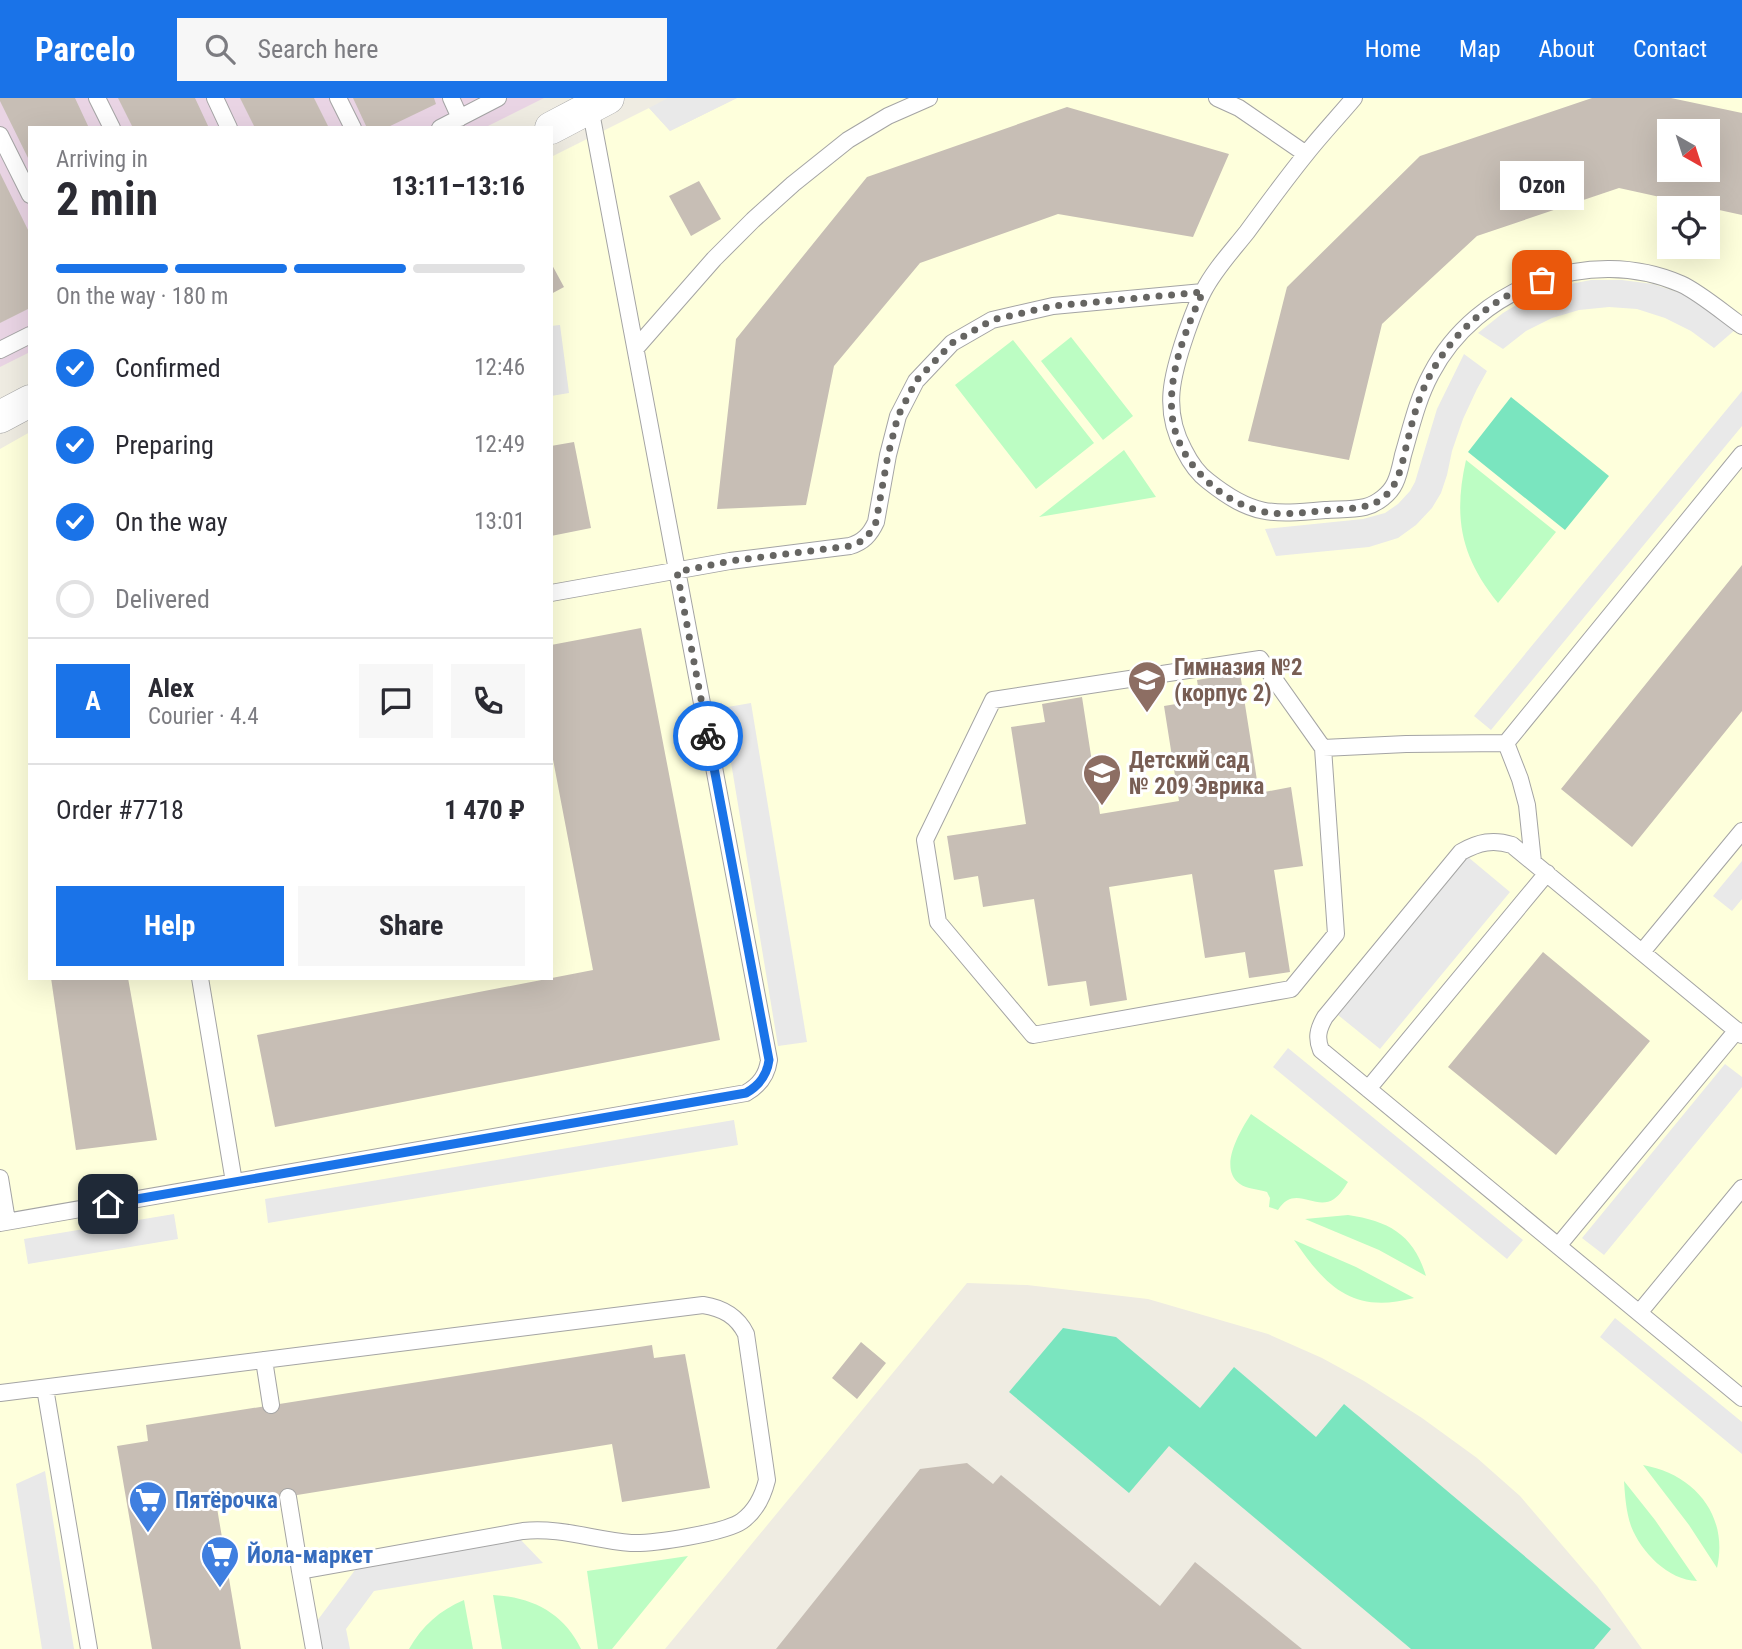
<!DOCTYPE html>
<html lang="en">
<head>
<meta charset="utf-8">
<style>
	:root { --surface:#fff; --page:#f7f7f7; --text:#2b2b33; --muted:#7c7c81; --line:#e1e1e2; --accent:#1a73e8 }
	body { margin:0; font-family:"Roboto Condensed",sans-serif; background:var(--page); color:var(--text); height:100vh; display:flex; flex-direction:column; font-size:26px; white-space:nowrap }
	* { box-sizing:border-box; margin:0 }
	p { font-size:23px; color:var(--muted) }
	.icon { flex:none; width:38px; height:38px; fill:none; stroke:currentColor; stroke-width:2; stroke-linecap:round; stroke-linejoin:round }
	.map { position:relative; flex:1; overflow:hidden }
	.details { position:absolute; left:28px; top:28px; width:525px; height:854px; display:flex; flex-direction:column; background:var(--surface); border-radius:0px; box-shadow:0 7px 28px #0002 }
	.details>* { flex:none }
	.needle { width:46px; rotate:141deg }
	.controls { position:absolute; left:1657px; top:21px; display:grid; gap:14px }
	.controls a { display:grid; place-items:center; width:63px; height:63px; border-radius:0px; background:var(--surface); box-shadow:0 7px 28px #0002; font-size:35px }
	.pin { position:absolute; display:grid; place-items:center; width:60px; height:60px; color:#fff; margin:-30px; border-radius:14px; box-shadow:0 4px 10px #0006 }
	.courier { position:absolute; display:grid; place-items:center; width:70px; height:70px; margin:-35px; border:5px solid #1a73e8; border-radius:50%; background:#fff; color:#222; box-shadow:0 2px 9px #0007 }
	.bubble { position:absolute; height:49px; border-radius:0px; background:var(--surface); box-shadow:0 7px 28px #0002; font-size:23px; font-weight:700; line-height:49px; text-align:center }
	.summary em { font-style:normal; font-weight:700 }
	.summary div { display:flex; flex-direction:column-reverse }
	.summary { display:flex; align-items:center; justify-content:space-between; height:119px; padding:0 28px }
	h1 { font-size:46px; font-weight:700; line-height:52px }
	.bar { display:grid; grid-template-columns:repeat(4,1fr); gap:10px 7px; align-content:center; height:84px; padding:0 28px }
	.bar i { height:9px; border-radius:5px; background:var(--line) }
	.bar .current { background:var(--accent) }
	.bar p { grid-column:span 4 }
	.line { display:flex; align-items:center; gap:18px; padding:0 28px; border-top:2px solid var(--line) }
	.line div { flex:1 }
	.round { display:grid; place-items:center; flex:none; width:74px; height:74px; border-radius:0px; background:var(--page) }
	ol { padding:0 28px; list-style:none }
	li { display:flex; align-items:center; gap:21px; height:77px }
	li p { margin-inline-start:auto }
	li .icon { padding:7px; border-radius:50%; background:var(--accent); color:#fff; stroke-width:4 }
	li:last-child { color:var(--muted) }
	li i { width:38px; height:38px; border:4px solid var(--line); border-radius:50% }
	.button { display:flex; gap:14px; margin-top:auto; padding:14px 28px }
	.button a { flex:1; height:80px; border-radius:0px; background:var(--accent); color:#fff; font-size:28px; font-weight:700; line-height:80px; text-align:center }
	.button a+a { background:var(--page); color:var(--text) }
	header { display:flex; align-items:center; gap:42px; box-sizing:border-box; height:98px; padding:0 35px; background:var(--accent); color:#fff }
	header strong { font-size:33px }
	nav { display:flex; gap:38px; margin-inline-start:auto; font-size:24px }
	.search { width:490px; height:63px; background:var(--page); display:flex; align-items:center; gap:18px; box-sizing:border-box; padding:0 24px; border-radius:0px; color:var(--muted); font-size:26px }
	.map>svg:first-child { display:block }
</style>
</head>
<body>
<header>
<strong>Parcelo</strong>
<div class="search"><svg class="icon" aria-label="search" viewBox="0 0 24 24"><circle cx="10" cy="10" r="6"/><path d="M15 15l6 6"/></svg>Search here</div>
<nav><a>Home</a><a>Map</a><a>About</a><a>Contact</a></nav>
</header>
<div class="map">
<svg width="1742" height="1551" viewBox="0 0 1742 1551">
	<rect width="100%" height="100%" fill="#efece2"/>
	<path fill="#e9d4e4" d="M 0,0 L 544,0 L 484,30 L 30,30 L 30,254 L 0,269 Z"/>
	<path fill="#feffdc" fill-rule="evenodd" d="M 737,0 L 1742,0 L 1742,1551 L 1642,1551 L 1597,1488 L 1520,1398 L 1477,1360 L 1422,1320 L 1364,1283 L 1322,1260 L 1268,1236 L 1148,1201 L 1027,1187 L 967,1185 L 665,1551 L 0,1551 L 0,351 L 30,334 L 30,880 L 551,880 L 551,59 L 649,10 L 670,33 ZM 1670,33 L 1708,33 L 1708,72 L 1670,72 ZM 1670,110 L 1708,110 L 1708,149 L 1670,149 Z"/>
	<path fill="#bcfdc3" d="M 1071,239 L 1133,318 L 1103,342 L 1041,263 Z
		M 1013,242 L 1094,345 L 1036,391 L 955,287 Z
		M 1124,352 L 1156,399 L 1039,419 Z
		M 1466,362 L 1556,434 L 1498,505 C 1461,459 1453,420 1466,362 Z
		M 1251,1016 L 1348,1084 C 1344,1090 1340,1097 1334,1101 C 1315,1114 1295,1085 1278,1112 L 1269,1109 L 1270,1100 L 1267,1094 C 1258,1091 1247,1091 1240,1086 C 1217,1070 1241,1032 1251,1016 Z
		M 1348,1117 C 1389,1123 1414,1137 1426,1178 L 1379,1152 L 1305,1121 Z
		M 1294,1142 L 1356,1169 L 1414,1200 C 1353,1216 1327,1190 1294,1142 Z
		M 1643,1367 C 1694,1376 1729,1417 1717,1470 L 1689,1427 Z
		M 1624,1383 L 1655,1422 L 1697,1483 C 1668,1482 1641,1454 1631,1428 C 1626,1413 1625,1398 1624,1383 Z
		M 688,1458 L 612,1551 L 598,1551 L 587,1473 Z
		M 493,1497 C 532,1499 564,1515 581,1551 L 502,1551 Z
		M 464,1502 L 473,1551 L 409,1551 C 422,1528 440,1512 464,1502 Z"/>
	<path fill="#7ae5bf" d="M 1511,299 L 1609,378 L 1565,432 L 1468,354 Z
		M 1063,1230 L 1116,1239 L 1200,1310 L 1234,1269 L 1316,1339 L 1344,1306 L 1611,1531 L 1594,1551 L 1411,1551 L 1169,1348 L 1129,1395 L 1009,1294 Z"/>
	<path fill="#e9e9e9" d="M 668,0 L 737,0 L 670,33 L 649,10 Z
		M 1591,182 L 1622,182 L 1653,186 L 1683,196 L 1711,211 L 1736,231 L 1714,250 L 1691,233 L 1665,220 L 1637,211 L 1609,209 L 1579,212 L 1552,220 L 1526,233 L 1503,251 L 1478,235 L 1503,215 L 1530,199 L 1560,188 Z
		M 560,227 L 569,295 L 551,298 L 551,228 Z
		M 1464,256 L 1487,273 L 1477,291 L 1463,321 L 1452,353 L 1447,377 L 1441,395 L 1432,410 L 1416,427 L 1398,440 L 1369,449 L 1276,458 L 1265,431 L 1363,421 L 1385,415 L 1398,406 L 1410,393 L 1415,384 L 1437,311 Z
		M 1742,293 L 1742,328 L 1491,632 L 1474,618 Z
		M 751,605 L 807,944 L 778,948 L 722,610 Z
		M 1468,759 L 1510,794 L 1380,951 L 1338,917 Z
		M 1742,763 L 1742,801 L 1732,813 L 1713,798 Z
		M 1288,950 L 1523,1142 L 1507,1161 L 1273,969 Z
		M 1725,966 L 1742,979 L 1742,989 L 1604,1157 L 1582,1140 Z
		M 734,1022 L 738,1047 L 268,1125 L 265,1101 Z
		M 174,1116 L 178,1141 L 28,1166 L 24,1141 Z
		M 1615,1220 L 1742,1324 L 1742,1356 L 1600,1239 Z
		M 45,1373 L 74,1551 L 42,1551 L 16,1386 Z
		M 519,1440 L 543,1465 L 374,1493 L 346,1531 L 350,1551 L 321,1551 L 317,1523 L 358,1468 Z"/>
	<path fill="#c7beb5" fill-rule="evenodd" d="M 0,0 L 75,0 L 89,30 L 30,30 L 30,64 L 0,3 Z
		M 118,0 L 195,0 L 209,30 L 133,30 Z
		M 240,0 L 314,0 L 329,30 L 255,30 Z
		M 353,0 L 434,0 L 436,6 L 386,30 L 367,30 Z
		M 1592,0 L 1671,0 L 1742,15 L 1742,117 L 1619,90 L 1477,138 L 1382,226 L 1349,362 L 1248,343 L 1287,189 L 1420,58 ZM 1670,33 L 1708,33 L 1708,72 L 1670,72 Z
		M 1067,9 L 1229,56 L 1193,139 L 1058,116 L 920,165 L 834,268 L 806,407 L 717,411 L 736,241 L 867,79 Z
		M 0,75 L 30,136 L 30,210 L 0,225 Z
		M 699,83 L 721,121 L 691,138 L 669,98 Z
		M 551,165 L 564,189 L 551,196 Z
		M 574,344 L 591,430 L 551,438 L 551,348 Z
		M 1742,467 L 1742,613 L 1632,749 L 1561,691 Z
		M 641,530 L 720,942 L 275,1029 L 257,937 L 593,872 L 551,651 L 551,547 Z
		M 1240,575 L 1259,695 L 1291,689 L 1303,768 L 1274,772 L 1290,874 L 1249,880 L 1245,854 L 1205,860 L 1192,776 L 1109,789 L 1127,902 L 1090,908 L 1086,883 L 1048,888 L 1034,801 L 983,809 L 978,778 L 954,782 L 947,738 L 1026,726 L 1011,629 L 1045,624 L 1042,606 L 1082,599 L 1100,716 L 1179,703 L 1164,608 L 1200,602 L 1197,582 Z
		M 1543,854 L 1650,943 L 1556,1057 L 1448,969 Z
		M 51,880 L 128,880 L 157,1042 L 76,1052 Z
		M 861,1244 L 886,1265 L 857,1301 L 832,1280 Z
		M 652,1247 L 654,1260 L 685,1256 L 710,1390 L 622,1404 L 612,1346 L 217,1410 L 241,1551 L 152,1551 L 117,1348 L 148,1343 L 146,1327 Z
		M 967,1365 L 993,1386 L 1001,1377 L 1160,1508 L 1195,1464 L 1302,1551 L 776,1551 L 920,1371 Z"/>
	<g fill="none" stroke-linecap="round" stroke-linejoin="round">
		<defs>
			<path id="service" d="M 97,0 L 112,30
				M 215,0 L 229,30
				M 338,0 L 353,30
				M 451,0 L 460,20
				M 1217,0 L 1239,10 L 1306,56
				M 1354,0 C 1338,19 1321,37 1306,56 C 1285,82 1266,108 1247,134 C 1232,153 1214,172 1203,194 C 1196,207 1191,222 1186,236 C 1172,277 1162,312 1184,352 C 1190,364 1197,375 1208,383 C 1252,418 1271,417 1325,412 C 1338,411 1352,412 1365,409 C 1377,406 1390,396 1395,385 C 1399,377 1401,366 1403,357 C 1411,330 1417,302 1431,276 C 1476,189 1590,146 1681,186 C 1699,194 1725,216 1742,228
				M 440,30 L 498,0
				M 0,37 L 30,97
				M 636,250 L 714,161 L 753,122 L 793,86 L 848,42 L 888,18 L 929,0
				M 0,252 L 30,237
				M 551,495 L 730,463 L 850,448 C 863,444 870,437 876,424 L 888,357 L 898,318 L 916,283 L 952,245 L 992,222 L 1053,208 L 1203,194
				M 1506,645 L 1742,356
				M 1506,645 L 1520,681 L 1527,707 L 1533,764
				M 1323,650 L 1260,561 L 993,602 L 925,742 L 938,824 L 1033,937 L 1291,891 L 1336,836 L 1323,650 L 1406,646 L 1506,645
				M 1642,854 L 1742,733
				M 200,880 L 234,1084
				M 1742,937 L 1512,747 C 1493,741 1479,744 1461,754 L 1325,919 C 1318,931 1316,940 1321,952 L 1742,1300
				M 1368,991 L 1547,775
				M 0,1080 L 7,1123
				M 0,1125 L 746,995 C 760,987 767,977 769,962 L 590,9
				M 1558,1148 L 1737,932
				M 1639,1215 L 1742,1090
				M 264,1262 L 271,1307
				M 45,1290 L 89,1551
				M 0,1295 L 703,1207 C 723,1210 737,1218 746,1236 L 767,1382 C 763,1398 756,1413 742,1423 C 725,1435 652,1446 631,1445 C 594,1442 560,1429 523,1433 L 300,1473 L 314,1551
				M 288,1399 L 300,1473"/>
			<path id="minor" d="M 551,30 L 608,0
				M 0,319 L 30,303"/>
		</defs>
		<use href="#service" stroke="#a4a4a4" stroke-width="18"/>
		<use href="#minor" stroke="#a4a4a4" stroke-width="33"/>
		<use href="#service" stroke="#fff" stroke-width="16"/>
		<use href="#minor" stroke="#fff" stroke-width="32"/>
	</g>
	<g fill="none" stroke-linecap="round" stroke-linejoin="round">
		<path stroke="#666562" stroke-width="7" stroke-dasharray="0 12.6" d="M 708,638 L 677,474 L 730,463 L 850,448 C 863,444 870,437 876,424 L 888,357 L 898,318 L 916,283 L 952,245 L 992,222 L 1053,208 L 1203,194 C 1186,230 1168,276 1172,316 C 1176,364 1223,408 1270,415 C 1289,417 1309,414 1329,412 C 1347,410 1369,412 1384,399 C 1400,386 1403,360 1408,341 C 1411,329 1414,317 1418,305 C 1438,247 1484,202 1542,182"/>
		<path stroke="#1a73e8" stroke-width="9" d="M 108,1106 L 746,995 C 760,987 767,977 769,962 L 708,638"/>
	</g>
	<defs>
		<symbol id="school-pin" viewBox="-11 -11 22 30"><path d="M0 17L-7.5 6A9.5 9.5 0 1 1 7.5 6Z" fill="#8d6e63" stroke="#fff"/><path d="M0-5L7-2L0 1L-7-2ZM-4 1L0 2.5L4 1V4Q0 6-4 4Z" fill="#fff"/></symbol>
		<symbol id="supermarket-pin" viewBox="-11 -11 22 30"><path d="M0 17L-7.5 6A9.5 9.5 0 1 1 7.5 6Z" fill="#3f7fe0" stroke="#fff"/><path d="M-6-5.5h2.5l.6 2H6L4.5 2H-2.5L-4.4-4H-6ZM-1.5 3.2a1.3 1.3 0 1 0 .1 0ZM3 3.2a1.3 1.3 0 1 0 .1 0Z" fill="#fff"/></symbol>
	</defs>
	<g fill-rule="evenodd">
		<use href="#school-pin" x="1125" y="560" width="44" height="60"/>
		<use href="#school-pin" x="1080" y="653" width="44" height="60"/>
		<use href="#supermarket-pin" x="126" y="1380" width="44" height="60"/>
		<use href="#supermarket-pin" x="198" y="1435" width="44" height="60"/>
	</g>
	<g text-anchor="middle" stroke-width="6" stroke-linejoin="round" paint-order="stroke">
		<g font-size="23" font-weight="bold" fill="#785e54" stroke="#fff" text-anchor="start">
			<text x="1174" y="577">Гимназия №2<tspan x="1174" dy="26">(корпус 2)</tspan></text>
			<text x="1129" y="670">Детский сад<tspan x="1129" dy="26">№ 209 Эврика</tspan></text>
		</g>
		<g font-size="23" font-weight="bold" fill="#366cbe" stroke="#fff" text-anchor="start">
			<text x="175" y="1410">Пятёрочка</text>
			<text x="247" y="1465">Йола-маркет</text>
		</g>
	</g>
</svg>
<div class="controls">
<a><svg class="needle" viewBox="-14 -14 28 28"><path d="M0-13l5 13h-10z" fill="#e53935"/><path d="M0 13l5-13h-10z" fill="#7c7c81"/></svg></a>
<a><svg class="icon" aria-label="locate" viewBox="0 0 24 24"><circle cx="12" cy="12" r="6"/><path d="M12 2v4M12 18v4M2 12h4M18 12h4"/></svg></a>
</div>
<div class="pin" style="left:1542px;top:182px;background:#ea580c"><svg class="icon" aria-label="bag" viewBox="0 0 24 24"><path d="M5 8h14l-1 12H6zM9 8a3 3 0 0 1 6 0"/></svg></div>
<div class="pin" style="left:108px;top:1106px;background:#1f2937"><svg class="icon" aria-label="home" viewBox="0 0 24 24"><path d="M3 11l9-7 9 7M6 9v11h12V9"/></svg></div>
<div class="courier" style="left:708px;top:638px"><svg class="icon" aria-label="bike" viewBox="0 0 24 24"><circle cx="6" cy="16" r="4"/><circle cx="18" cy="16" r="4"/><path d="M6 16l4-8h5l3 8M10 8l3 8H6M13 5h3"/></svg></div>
<div class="bubble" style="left:1500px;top:63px;width:84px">Ozon</div>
<section class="details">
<div class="summary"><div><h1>2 min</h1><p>Arriving in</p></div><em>13:11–13:16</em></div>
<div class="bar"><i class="current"></i><i class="current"></i><i class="current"></i><i></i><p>On the way · 180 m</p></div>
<ol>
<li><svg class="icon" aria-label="check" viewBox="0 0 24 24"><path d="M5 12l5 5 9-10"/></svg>Confirmed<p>12:46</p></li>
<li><svg class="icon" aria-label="check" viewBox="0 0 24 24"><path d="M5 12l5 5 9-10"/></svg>Preparing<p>12:49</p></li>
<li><svg class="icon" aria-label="check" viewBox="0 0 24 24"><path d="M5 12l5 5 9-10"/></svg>On the way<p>13:01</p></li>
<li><i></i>Delivered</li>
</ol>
<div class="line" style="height:126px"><b class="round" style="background:var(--accent);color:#fff">A</b><div><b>Alex</b><p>Courier · 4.4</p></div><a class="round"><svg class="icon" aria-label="chat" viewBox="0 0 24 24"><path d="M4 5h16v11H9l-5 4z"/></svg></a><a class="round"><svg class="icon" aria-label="phone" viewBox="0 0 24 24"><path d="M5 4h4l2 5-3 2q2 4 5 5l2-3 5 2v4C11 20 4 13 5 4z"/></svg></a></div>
<div class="line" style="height:91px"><div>Order #7718</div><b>1 470 ₽</b></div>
<div class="button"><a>Help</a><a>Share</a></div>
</section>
</div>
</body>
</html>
